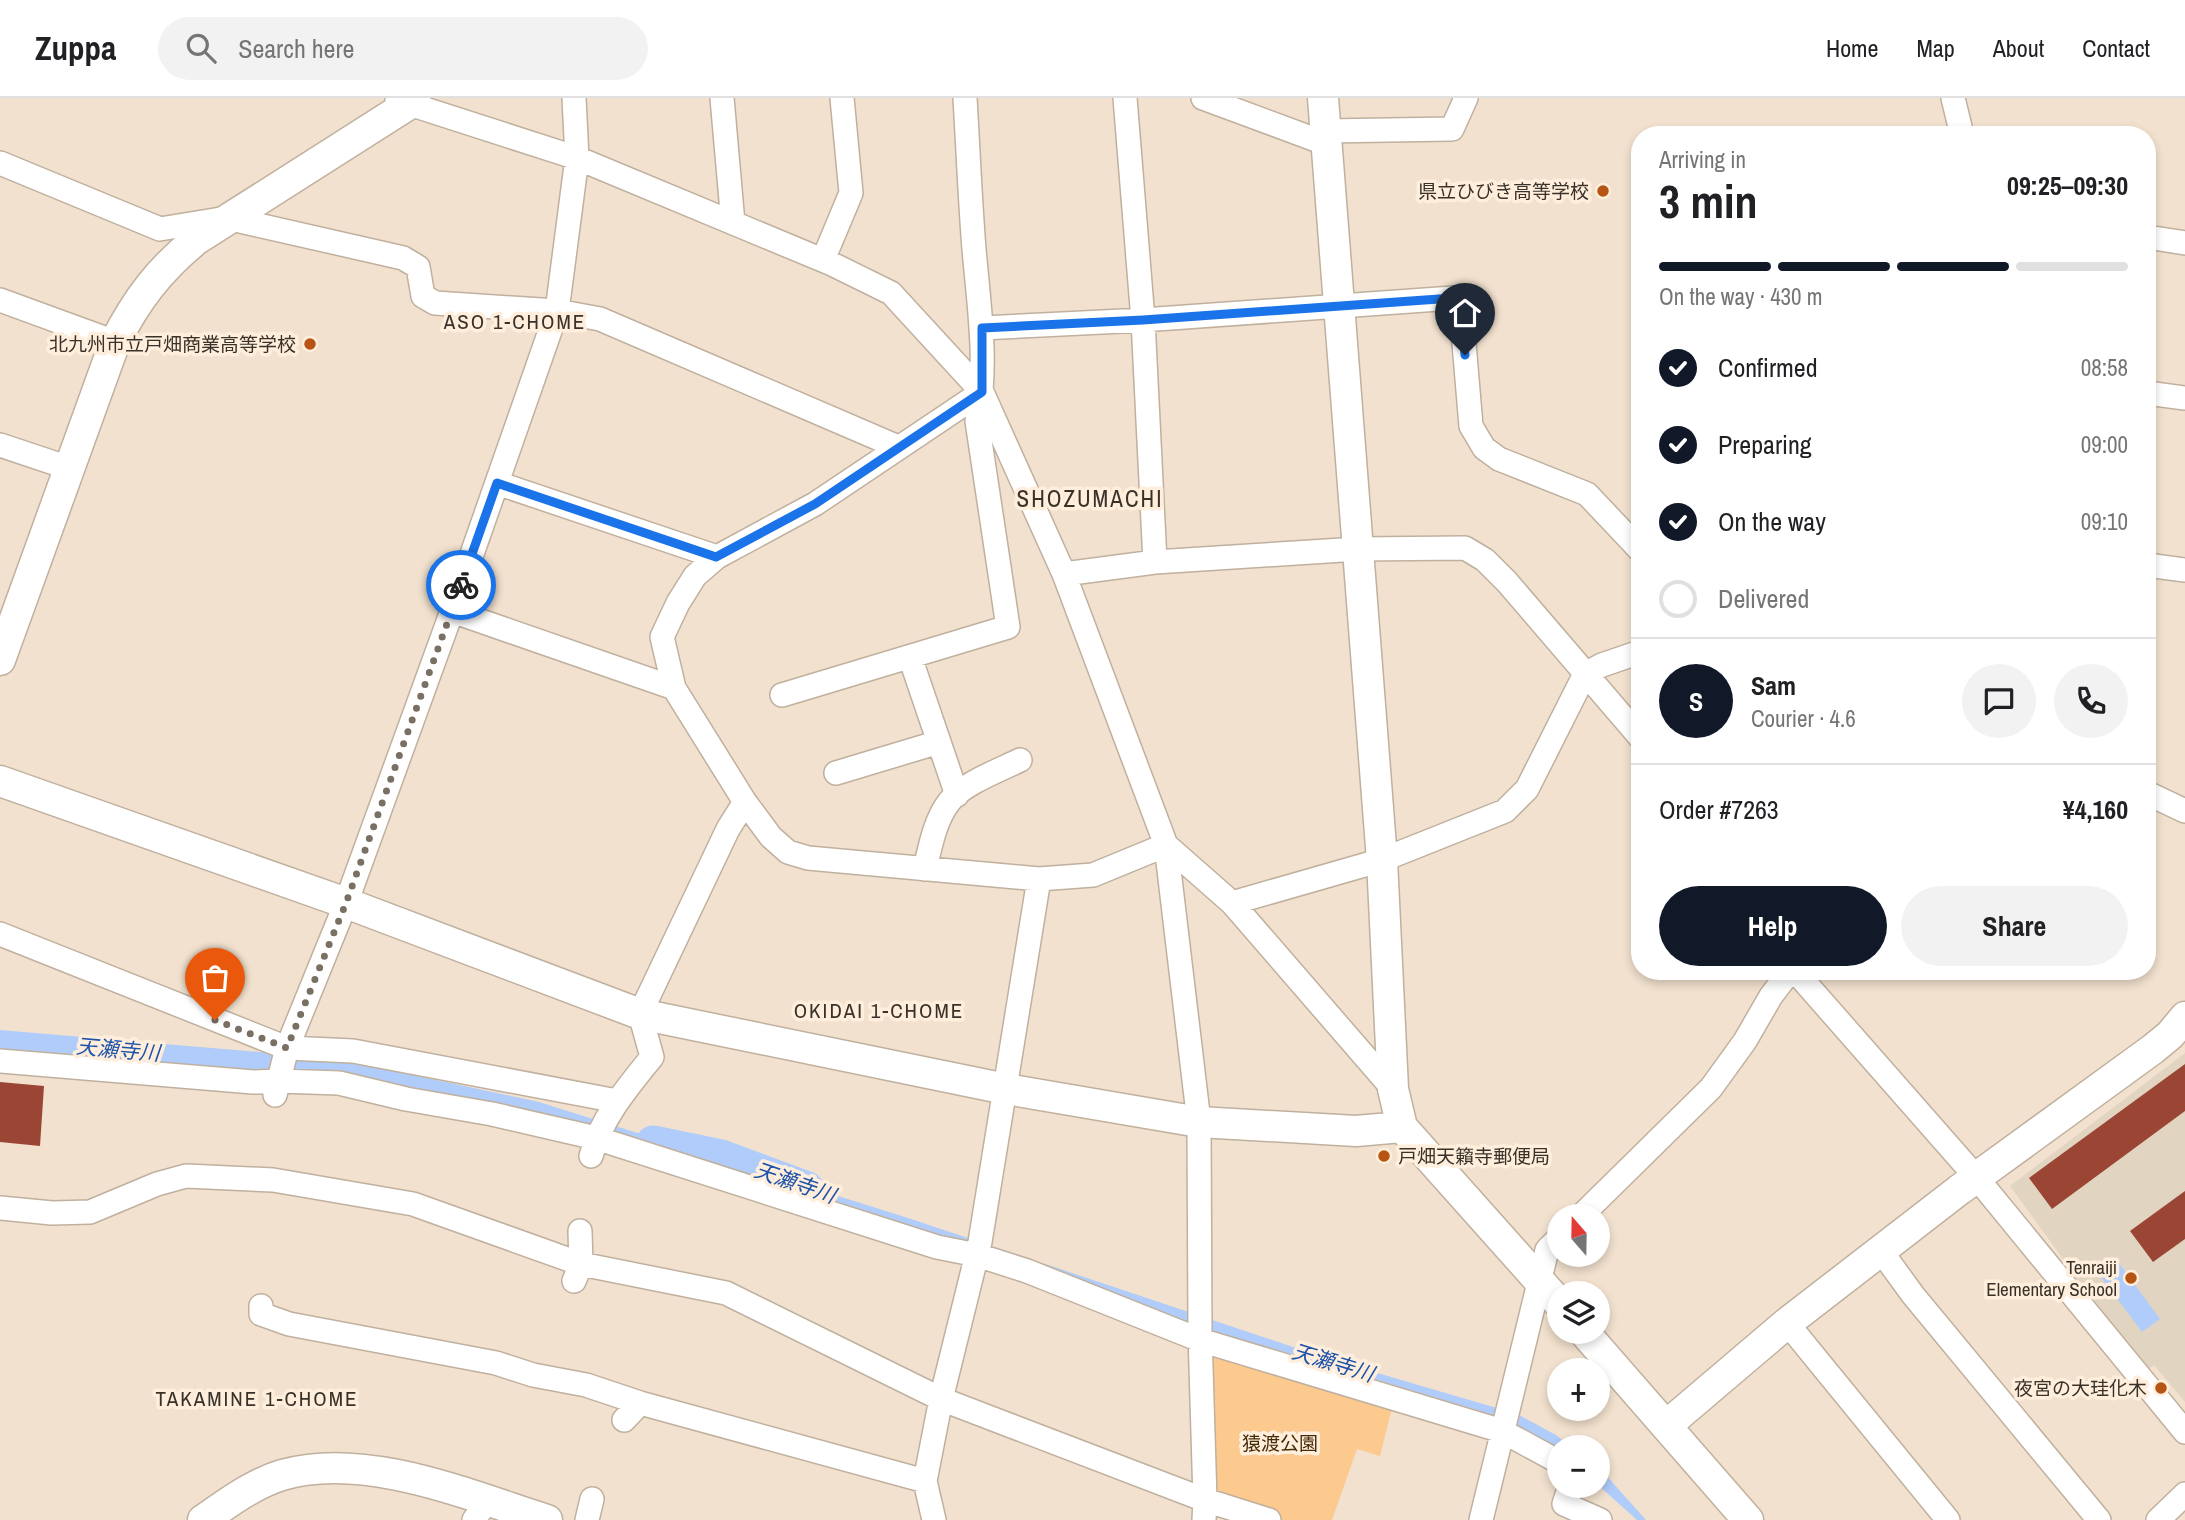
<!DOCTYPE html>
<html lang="en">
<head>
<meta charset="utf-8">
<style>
	:root { --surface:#fff; --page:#f2f2f2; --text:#202124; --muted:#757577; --line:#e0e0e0; --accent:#111827 }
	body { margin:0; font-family:"Archivo Narrow","Noto Sans JP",sans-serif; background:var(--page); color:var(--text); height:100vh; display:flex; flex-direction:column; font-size:26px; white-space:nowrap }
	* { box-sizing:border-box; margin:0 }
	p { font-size:23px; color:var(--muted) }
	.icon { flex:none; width:38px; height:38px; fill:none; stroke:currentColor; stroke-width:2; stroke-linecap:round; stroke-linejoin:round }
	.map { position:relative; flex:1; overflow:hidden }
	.side { position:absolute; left:1631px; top:28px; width:525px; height:854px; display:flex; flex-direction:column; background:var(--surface); border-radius:28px; box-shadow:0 4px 10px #0003 }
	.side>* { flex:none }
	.needle { width:46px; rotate:340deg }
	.controls { position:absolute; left:1547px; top:1106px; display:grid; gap:14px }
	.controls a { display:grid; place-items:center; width:63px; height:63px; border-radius:50%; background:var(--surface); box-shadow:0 4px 10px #0003; font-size:35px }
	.pin { position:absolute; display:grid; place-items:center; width:60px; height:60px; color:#fff; margin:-72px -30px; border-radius:50% 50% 50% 0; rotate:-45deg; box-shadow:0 0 7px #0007 }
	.pin .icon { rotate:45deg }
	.courier { position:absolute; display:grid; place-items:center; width:70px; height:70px; margin:-35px; border:5px solid #1a73e8; border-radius:50%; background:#fff; color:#222; box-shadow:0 2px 9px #0007 }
	.head em { font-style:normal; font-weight:700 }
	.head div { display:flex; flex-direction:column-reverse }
	.head { display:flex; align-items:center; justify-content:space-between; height:119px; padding:0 28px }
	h1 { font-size:46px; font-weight:700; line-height:52px }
	.bar { display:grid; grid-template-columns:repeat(4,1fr); gap:10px 7px; align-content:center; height:84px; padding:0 28px }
	.bar i { height:9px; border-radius:5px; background:var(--line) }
	.bar .selected { background:var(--accent) }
	.bar p { grid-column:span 4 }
	.line { display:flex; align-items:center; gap:18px; padding:0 28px; border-top:2px solid var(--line) }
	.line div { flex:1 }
	.round { display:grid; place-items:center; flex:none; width:74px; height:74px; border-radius:37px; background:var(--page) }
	ol { padding:0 28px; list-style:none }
	li { display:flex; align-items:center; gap:21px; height:77px }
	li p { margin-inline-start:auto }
	li .icon { padding:7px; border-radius:50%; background:var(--accent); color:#fff; stroke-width:4 }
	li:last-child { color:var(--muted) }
	li i { width:38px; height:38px; border:4px solid var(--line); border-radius:50% }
	.button { display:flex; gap:14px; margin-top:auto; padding:14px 28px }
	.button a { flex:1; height:80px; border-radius:42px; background:var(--accent); color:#fff; font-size:28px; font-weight:700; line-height:80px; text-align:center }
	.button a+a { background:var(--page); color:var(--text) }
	header { display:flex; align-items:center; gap:42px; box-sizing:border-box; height:98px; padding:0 35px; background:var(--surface); border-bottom:2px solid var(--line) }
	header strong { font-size:33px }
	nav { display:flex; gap:38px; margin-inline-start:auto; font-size:24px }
	.search { width:490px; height:63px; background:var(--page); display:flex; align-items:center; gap:18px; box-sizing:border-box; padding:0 24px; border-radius:38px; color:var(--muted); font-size:26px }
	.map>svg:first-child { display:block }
</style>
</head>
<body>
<header>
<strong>Zuppa</strong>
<div class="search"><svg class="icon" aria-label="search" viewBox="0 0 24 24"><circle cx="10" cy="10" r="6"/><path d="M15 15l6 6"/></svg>Search here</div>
<nav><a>Home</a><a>Map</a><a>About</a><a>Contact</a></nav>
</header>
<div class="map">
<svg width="2185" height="1422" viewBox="0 0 2185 1422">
	<rect width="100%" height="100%" fill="#f2e1ce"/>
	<path fill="#e1d5c1" d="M 2185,955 L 2185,1304 L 2154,1267 L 2145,1274 L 2010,1088 Z"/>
	<path fill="#fcc98e" d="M 1204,1248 L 1394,1302 L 1380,1358 L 1357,1351 L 1332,1422 L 1282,1422 L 1209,1399 Z"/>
	<path fill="#b0ccfa" d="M 0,932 L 306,958 L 394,973 L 539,1004 L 908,1120 L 1323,1259 L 1517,1316 L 1556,1337 L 1571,1349 L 1559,1349 L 1559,1356 L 1524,1332 L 1483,1314 L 427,997 L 0,956 Z
		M 2116,1161 L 2160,1221 L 2142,1234 L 2098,1175 Z
		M 1598,1370 L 1604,1375 L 1646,1422 L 1637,1422 L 1598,1387 Z"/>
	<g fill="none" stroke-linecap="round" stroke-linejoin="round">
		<path stroke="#b0ccfa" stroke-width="35" d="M 653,1045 L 721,1059 L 807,1091"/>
	</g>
	<path fill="#9b4535" d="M 2185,966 L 2185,1013 L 2052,1111 L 2029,1080 Z
		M 0,984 L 44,988 L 40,1048 L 0,1044 Z
		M 2185,1093 L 2185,1141 L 2153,1164 L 2130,1133 Z"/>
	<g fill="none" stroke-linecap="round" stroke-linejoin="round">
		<defs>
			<path id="minor" d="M 722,0 L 733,125
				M 1125,0 L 1143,222 L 1155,464
				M 1203,0 L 1327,46
				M 1953,0 L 1962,37
				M 397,2 L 577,60 L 832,166 L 891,195 L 982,294 L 1064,476 L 1166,747 L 1199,1024 L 1200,1236 L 1205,1402 L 1269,1422
				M 1326,33 L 1452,31 L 1466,0
				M 0,65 L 160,131 L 227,120 L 403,160 L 418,169 L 423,198 L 435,205 L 557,213 L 600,221 L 898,349
				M 2147,139 L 2185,145
				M 823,162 L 851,95 L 842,0
				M 0,202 L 115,244
				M 982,230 L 1143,222 L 1453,200 L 1461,210 L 1471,328 L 1484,350 L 1499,361 L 1587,396 L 1640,452
				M 982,294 L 815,406 L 717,459 L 695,478 L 678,505 L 662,539 L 674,590 L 745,704 L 771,739 L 788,754 L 808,760 L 1039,781 L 1093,777 L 1166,747
				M 2147,295 L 2185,300
				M 0,347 L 69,370
				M 497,385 L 717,459
				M 2147,467 L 2185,472
				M 1064,476 L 1155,464 L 1358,451 L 1465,450 L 1485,462 L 1507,484 L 1640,639
				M 452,513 L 674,590
				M 910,559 L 957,697
				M 782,597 L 1008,529 L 977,323 C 988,265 979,209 974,151 C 970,101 968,50 965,0
				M 836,675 L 939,644
				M 2147,695 L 2185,713
				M 1166,747 L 1232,805 L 1393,991
				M 925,771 C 930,749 935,722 949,704 C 962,686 1000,672 1020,662
				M 1232,805 L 1382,762 L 1505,713 L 1527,691 L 1585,576 L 1602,567 L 1640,554
				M 0,836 L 287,950 L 353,953 L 617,1003
				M 1795,873 L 1976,1079 L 2185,1334
				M 0,963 L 253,984 L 279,983 L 339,985 L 406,1001 L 492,1016 L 596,1040 L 937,1149 L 977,1157 L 1027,1173 L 1200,1242 L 1502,1333 L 1559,1364
				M 275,997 L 287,950 L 346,805 L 452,513 L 557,213 L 577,60 L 574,0
				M 591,1058 C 602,1019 627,990 652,959 L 640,916 L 728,731 L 745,704
				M 0,1110 L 52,1115 L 90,1114 L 157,1086 L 186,1078 L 273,1082 L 413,1106 L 581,1166 L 726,1195 L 941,1301 L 1205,1402 L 1204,1422
				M 1581,1118 L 1711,990 L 1745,943 L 1771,898 L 1790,873
				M 1881,1153 L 1913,1197 L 2099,1422
				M 574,1183 L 581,1166 L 580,1133
				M 261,1208 L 261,1216 L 289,1226 L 496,1265 L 533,1277 L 586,1287 L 640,1305 L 925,1383
				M 1787,1225 L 1948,1422
				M 624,1322 L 640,1305
				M 1570,1388 L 1564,1406 L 1600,1422
				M 474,1422 L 487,1403
				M 587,1422 L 592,1401
				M 934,1422 L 925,1383 L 941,1301 L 980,1144 L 1039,781
				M 1481,1422 L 1547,1152 L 1559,1140
				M 2158,1422 L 2185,1396"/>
			<path id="tertiary" d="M 1323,0 L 1382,762 L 1393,991 L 1402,1029 L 1559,1205
				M 0,562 L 115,244 C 137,201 159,172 197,141 L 409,6 L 415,0
				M 0,683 L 346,805 L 640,916 L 1006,991 L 1199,1024 L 1356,1033 L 1402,1029
				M 1584,1234 L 1748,1422
				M 1667,1327 L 1787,1225 L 1959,1092 L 2153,951 L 2170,937 L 2185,919
				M 203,1422 C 228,1405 253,1386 282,1377 C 365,1353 468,1397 547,1422"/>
		</defs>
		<use href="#minor" stroke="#c0b09e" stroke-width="26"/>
		<use href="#tertiary" stroke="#c0b09e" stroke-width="33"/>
		<use href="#minor" stroke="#fff" stroke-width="23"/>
		<use href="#tertiary" stroke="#fff" stroke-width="30"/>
	</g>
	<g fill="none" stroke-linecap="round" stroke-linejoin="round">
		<path stroke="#796f63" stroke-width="7" stroke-dasharray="0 12.6" d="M 215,922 L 287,950 L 346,805 L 461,487"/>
		<path stroke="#1a73e8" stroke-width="9" d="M 461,487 L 497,385 L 716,459 L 815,406 L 982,294 L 982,230 L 1143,222 L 1453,200 L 1461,209 L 1465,257"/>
	</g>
	<g fill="#b55413" stroke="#ffeedb" stroke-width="2.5">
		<circle cx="1603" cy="93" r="7"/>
		<circle cx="310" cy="246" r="7"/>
		<circle cx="1384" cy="1058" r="7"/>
		<circle cx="2131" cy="1180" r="7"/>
		<circle cx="2161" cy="1290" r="7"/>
	</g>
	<g text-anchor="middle" stroke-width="7" stroke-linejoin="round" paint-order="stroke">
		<g font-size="19" fill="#38322a" stroke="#ffeedb" text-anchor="end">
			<text x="1589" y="100">県立ひびき高等学校</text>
			<text x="296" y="253">北九州市立戸畑商業高等学校</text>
			<text x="1398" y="1065" text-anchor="start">戸畑天籟寺郵便局</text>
			<text x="2117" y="1176">Tenraiji<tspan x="2117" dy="22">Elementary School</tspan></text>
			<text x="2147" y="1297">夜宮の大珪化木</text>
		</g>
		<g font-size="19" fill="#442b08" stroke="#ffeedb">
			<text x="1280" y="1352">猿渡公園</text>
		</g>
		<g font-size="21" letter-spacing="2" fill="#38322a" stroke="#ffeedb">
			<text x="515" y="231">ASO 1-CHOME</text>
			<text x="879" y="920">OKIDAI 1-CHOME</text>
			<text x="257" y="1308">TAKAMINE 1-CHOME</text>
		</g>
		<g font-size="21" font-style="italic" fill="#1e53a9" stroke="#ffeedb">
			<text transform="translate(118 952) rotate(5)" y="7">天瀬寺川</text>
			<text transform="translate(795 1085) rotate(19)" y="7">天瀬寺川</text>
			<text transform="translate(1333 1265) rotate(17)" y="7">天瀬寺川</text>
		</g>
		<g font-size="23" letter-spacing="2" fill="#38322a" stroke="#ffeedb">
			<text x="1090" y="409">SHOZUMACHI</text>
		</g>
	</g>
</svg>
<div class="controls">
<a><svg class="needle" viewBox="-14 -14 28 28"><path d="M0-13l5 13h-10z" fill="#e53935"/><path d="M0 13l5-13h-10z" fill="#757577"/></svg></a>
<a><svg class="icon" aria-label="layers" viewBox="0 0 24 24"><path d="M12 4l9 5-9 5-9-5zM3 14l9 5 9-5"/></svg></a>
<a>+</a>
<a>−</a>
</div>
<div class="pin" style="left:215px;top:922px;background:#ea580c"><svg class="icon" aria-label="bag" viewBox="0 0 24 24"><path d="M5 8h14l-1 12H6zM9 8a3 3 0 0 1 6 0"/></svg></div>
<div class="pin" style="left:1465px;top:257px;background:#1f2937"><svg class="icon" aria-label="home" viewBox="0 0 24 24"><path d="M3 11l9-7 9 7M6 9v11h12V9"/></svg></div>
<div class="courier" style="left:461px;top:487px"><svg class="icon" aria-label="bike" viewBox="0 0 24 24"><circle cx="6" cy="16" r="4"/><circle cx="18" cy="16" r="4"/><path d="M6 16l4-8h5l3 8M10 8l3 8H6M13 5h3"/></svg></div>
<section class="side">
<div class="head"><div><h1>3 min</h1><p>Arriving in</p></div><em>09:25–09:30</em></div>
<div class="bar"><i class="selected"></i><i class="selected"></i><i class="selected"></i><i></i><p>On the way · 430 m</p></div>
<ol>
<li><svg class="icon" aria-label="check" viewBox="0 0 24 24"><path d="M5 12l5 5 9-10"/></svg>Confirmed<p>08:58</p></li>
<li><svg class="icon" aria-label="check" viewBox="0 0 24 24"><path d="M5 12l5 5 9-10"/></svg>Preparing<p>09:00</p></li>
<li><svg class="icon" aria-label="check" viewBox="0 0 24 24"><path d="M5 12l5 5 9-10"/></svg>On the way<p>09:10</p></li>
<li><i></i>Delivered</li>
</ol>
<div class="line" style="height:126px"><b class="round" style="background:var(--accent);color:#fff">S</b><div><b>Sam</b><p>Courier · 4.6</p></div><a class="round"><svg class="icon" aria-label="chat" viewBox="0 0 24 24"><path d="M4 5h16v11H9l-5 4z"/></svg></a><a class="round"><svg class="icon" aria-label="phone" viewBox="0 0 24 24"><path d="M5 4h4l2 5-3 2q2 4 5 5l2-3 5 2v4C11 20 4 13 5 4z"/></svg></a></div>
<div class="line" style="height:91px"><div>Order #7263</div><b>¥4,160</b></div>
<div class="button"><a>Help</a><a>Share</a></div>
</section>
</div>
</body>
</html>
